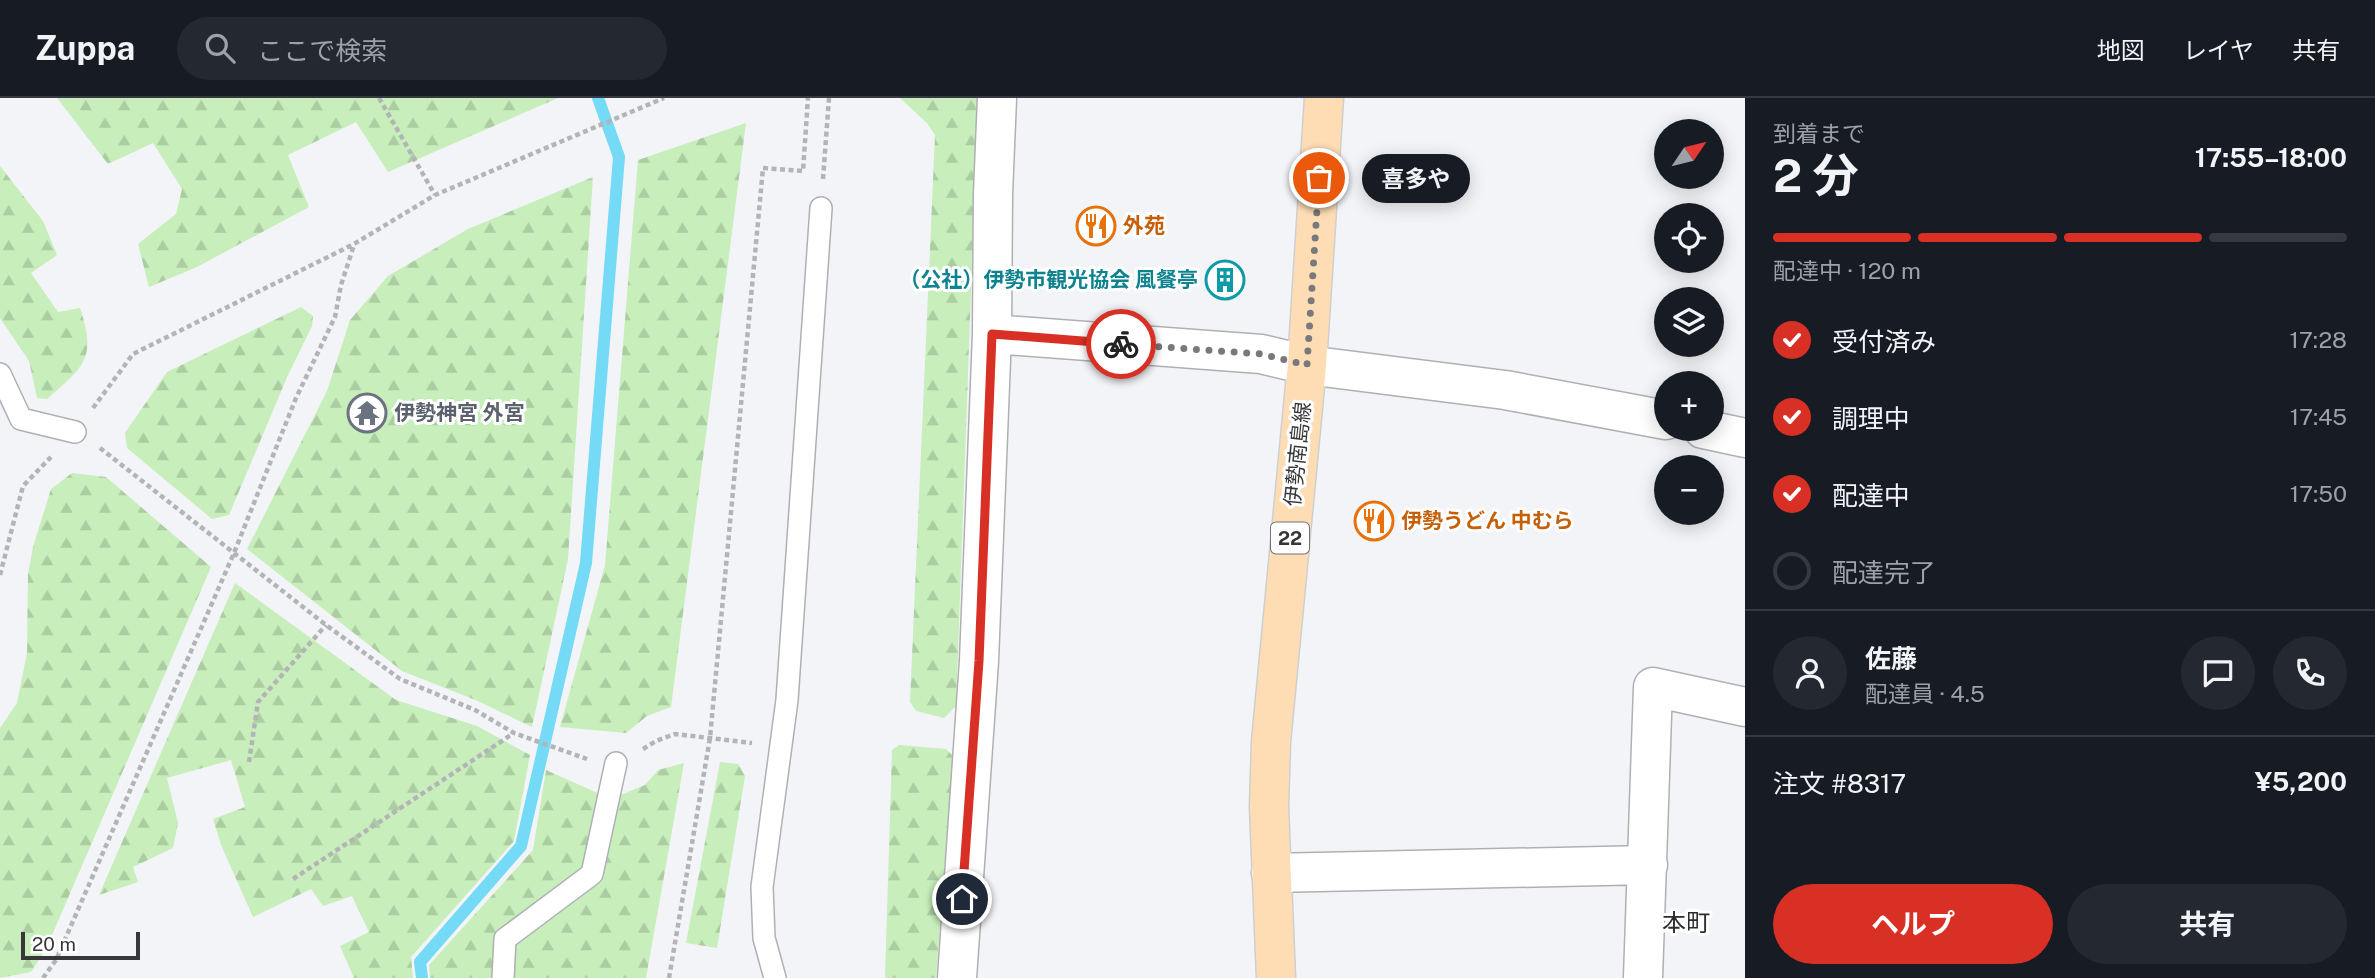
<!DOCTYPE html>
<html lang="ja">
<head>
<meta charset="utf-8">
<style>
	:root { --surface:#171b24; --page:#242831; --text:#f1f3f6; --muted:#9ea1a6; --line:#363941; --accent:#d93025 }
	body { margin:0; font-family:"Public Sans","Noto Sans JP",sans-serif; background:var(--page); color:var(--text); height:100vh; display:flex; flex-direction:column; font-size:26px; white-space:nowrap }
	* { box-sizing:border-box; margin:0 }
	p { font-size:23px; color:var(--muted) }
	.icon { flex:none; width:38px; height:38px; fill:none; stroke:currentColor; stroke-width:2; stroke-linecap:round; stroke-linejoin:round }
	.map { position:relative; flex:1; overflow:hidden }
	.side { display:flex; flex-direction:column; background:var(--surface); width:630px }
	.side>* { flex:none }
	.needle { width:46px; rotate:55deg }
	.controls { position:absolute; left:1654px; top:21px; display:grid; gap:14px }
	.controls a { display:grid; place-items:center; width:70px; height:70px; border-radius:50%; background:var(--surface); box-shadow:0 4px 18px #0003; font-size:35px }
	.scale { position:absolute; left:21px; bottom:18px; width:119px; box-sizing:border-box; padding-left:7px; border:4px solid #373739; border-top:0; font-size:19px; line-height:24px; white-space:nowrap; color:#373739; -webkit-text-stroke:5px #fff; paint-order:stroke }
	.pin { position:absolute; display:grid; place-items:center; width:60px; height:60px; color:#fff; margin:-30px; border:4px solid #fff; border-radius:50%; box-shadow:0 2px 7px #0007 }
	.courier { position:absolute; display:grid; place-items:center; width:70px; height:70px; margin:-35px; border:5px solid #d93025; border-radius:50%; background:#fff; color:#222; box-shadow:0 2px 9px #0007 }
	.bubble { position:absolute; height:49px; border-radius:24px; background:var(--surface); box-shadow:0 4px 18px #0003; font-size:23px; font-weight:700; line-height:49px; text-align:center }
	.summary em { font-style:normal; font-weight:700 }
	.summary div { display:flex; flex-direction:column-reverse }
	.summary { display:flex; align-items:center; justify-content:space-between; height:119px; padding:0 28px }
	h1 { font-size:46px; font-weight:700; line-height:52px }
	.bar { display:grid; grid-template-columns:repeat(4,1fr); gap:10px 7px; align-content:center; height:84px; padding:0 28px }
	.bar i { height:9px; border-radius:5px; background:var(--line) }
	.bar .current { background:var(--accent) }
	.bar p { grid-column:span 4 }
	.line { display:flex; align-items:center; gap:18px; padding:0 28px; border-top:2px solid var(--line) }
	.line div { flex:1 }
	.round { display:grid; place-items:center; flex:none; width:74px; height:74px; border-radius:37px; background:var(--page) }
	ol { padding:0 28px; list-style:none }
	li { display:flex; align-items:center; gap:21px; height:77px }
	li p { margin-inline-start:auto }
	li .icon { padding:7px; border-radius:50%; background:var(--accent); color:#fff; stroke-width:4 }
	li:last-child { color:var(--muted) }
	li i { width:38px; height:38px; border:4px solid var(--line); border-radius:50% }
	.primary-button { display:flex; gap:14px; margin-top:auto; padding:14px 28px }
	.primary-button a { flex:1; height:80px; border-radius:42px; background:var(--accent); color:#fff; font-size:28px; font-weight:700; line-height:80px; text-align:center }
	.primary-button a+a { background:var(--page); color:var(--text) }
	header { display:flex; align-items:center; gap:42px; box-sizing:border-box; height:98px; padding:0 35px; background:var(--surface); border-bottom:2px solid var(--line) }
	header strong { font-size:33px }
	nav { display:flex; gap:38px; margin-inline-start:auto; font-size:24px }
	.search { width:490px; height:63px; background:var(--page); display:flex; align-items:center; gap:18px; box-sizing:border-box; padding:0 24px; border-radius:38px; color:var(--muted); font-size:26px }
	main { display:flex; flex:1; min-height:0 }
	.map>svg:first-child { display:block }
</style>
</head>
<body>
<header>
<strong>Zuppa</strong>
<div class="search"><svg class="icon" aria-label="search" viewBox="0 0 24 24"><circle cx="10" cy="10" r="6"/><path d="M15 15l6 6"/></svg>ここで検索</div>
<nav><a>地図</a><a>レイヤ</a><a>共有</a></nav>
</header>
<main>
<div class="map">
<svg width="1745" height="880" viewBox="0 0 1745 880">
	<defs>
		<pattern id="forest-firs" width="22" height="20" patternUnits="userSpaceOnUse" patternTransform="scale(1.75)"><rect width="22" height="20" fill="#c7eebb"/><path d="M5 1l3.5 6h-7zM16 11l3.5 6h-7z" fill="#accda2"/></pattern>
	</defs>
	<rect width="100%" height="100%" fill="#f3f4f7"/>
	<path fill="url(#forest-firs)" d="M 57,0 L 558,0 L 388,74 L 356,24 L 288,57 L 309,109 L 195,170 L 149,189 L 138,146 L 176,116 L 182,91 L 153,45 L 108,66 Z
		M 900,0 L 978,0 L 956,608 L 944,620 L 916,613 L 910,604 L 935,37 L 927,25 Z
		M 746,25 L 671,609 L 647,618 L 626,635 L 560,629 L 605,467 L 638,62 Z
		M 0,68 L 43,123 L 57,157 L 31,175 L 58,214 L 80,210 C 97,261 84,268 47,301 L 37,300 L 29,263 L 0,220 Z
		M 593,79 L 568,461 L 532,629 L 478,603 L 402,573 L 247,451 L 327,293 L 350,222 L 388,178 L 468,131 Z
		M 301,209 L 313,218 L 312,228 L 288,277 L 229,417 L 212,421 L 127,350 L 125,335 L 167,274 Z
		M 72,375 L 106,379 L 211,469 L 46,851 L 31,874 L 0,880 L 0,630 L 17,605 L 27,555 L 28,476 L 33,449 L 51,391 Z
		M 235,485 L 396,602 L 477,628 L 530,657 L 514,743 L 411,859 L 413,880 L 354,880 L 340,848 L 369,834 L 352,798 L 323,808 L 311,791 L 253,819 L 221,747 L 213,721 L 245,709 L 231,662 L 167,680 L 178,725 L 173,750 L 133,769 L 138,784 L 99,797 Z
		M 899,647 L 946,651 L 953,658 L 936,880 L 885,880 L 892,652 Z
		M 720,664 L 738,666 L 745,678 L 717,850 L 686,845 Z
		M 684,665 L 646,880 L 430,880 L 429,867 L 533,752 L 546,672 L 611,701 L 645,687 L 658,672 Z"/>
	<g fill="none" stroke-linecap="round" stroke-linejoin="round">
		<path stroke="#75daf6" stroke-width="12" d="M 422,880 L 420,864 L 521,748 L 586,465 L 619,59 L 598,0"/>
		<defs>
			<path id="lane" d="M 0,276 L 21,321 L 75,334
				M 503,880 L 505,841 L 592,776 L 616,665
				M 775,880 L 764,840 L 762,789 L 787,602 L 821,110"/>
			<path id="street" d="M 992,236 L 1261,256 L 1307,267 L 1505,292 L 1666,322
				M 1703,331 L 1745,340
				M 1271,775 L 1648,767
				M 957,880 L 979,563 L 992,236 L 993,96 L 997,0
				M 1643,880 L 1653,589 L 1745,609"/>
			<path id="primary" d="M 1276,880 L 1269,709 L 1271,644 L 1307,267 L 1324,0"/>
		</defs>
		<use href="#lane" stroke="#afb0b3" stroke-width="24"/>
		<use href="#street" stroke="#afb0b3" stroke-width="41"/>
		<use href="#primary" stroke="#cfcfcf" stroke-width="41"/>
		<path stroke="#b3b4b6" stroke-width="4.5" stroke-dasharray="5 3.5" stroke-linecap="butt" d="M 379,0 L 435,97
			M 823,81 L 829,0
			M 93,310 L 133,256 L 354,146 L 435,97 L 664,0
			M 100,350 L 326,527 L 400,581 L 475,612 L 514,635 L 587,661
			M 0,477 L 23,388 L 51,359
			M 643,651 L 656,643 L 675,636 L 752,645
			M 249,664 L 258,604 L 326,527
			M 293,781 L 514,635
			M 43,880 L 56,862 L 234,455 L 296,300 L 335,219 L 341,187 L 354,147
			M 669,880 L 710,640 L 763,70 L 803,73 L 808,0"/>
		<use href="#lane" stroke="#fff" stroke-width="21"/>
		<use href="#street" stroke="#fff" stroke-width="38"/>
		<use href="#primary" stroke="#feddb5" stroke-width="38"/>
	</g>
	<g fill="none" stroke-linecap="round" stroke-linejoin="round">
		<path stroke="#79797c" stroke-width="7" stroke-dasharray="0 12.6" d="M 1121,246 L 1261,256 L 1307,267 L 1319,80"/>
		<path stroke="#d93025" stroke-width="9" d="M 962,801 L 979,563 L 992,236 L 1121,246"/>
	</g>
	<defs>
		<symbol id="restaurant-ring" viewBox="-11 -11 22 22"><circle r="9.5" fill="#fff" stroke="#e8710a" stroke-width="1.5"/><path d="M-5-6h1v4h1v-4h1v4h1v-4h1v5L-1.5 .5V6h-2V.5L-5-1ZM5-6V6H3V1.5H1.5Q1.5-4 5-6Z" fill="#e8710a"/></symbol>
		<symbol id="building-ring" viewBox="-11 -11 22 22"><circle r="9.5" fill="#fff" stroke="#0f9aa8" stroke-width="1.5"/><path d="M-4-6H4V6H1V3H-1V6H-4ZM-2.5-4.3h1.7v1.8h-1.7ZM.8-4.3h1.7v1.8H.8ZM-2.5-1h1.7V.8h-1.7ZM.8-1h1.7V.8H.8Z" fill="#0f9aa8"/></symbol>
		<symbol id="temple-ring" viewBox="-11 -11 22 22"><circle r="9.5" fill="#fff" stroke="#6b7280" stroke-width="1.5"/><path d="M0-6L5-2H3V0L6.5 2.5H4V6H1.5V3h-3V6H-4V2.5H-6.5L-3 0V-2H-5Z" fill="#6b7280"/></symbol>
	</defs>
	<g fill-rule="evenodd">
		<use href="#restaurant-ring" x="1074" y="106" width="44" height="44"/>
		<use href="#building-ring" x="1203" y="160" width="44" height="44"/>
		<use href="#temple-ring" x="345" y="293" width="44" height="44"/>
		<use href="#restaurant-ring" x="1352" y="401" width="44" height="44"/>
	</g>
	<g text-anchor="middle" stroke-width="6" stroke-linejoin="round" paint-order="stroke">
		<rect fill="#fff" stroke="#737374" stroke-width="2" x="1271" y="424.5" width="38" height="31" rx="5"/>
		<g font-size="19" font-weight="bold" fill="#373739">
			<text x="1290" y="447">22</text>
		</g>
		<g font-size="21" font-weight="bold" fill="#c56008" stroke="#fff" text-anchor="start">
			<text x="1123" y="135">外苑</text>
			<text x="1401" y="430">伊勢うどん 中むら</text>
		</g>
		<g font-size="21" font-weight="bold" fill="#0d838f" stroke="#fff" text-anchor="end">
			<text x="1198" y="189">（公社）伊勢市観光協会 風餐亭</text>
		</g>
		<g font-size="21" font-weight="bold" fill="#5b616d" stroke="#fff" text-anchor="start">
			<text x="394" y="322">伊勢神宮 外宮</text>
		</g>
		<g font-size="21" fill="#373739" stroke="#fff">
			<text transform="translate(1298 356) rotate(-84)" y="7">伊勢南島線</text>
		</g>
		<g font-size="24" fill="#2c2c2e" stroke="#fff">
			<text x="1686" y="833">本町</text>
		</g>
	</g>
</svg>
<div class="controls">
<a><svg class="needle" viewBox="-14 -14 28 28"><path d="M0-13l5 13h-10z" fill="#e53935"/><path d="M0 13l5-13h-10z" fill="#9ea1a6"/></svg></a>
<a><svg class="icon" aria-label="locate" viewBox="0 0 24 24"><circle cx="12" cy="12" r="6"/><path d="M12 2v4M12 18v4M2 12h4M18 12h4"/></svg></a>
<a><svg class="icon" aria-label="layers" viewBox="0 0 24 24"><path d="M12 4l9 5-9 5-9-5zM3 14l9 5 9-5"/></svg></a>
<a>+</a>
<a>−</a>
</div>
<div class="scale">20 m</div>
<div class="pin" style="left:1319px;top:80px;background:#ea580c"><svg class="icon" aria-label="bag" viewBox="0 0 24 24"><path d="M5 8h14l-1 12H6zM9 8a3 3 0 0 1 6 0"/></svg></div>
<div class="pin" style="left:962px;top:801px;background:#1f2937"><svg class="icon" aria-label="home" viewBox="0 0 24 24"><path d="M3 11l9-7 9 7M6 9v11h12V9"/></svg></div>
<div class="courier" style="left:1121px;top:246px"><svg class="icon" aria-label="bike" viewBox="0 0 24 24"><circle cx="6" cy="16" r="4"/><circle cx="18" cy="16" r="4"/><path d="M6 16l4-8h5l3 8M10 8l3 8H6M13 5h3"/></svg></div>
<div class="bubble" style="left:1362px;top:56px;width:108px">喜多や</div>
</div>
<section class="side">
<div class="summary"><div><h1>2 分</h1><p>到着まで</p></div><em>17:55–18:00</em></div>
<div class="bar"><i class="current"></i><i class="current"></i><i class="current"></i><i></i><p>配達中 · 120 m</p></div>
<ol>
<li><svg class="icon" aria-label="check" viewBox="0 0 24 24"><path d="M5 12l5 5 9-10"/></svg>受付済み<p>17:28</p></li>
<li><svg class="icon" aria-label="check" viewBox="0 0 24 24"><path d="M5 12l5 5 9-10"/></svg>調理中<p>17:45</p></li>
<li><svg class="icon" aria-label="check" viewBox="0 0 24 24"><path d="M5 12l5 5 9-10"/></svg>配達中<p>17:50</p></li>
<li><i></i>配達完了</li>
</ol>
<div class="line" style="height:126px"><a class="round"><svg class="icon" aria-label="person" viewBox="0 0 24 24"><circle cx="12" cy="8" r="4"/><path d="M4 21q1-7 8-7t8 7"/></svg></a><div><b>佐藤</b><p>配達員 · 4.5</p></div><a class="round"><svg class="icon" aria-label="chat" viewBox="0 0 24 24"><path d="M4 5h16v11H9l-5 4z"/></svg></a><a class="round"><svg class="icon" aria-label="phone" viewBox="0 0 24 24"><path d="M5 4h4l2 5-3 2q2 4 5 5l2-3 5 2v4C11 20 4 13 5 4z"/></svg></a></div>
<div class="line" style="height:91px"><div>注文 #8317</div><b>¥5,200</b></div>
<div class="primary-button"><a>ヘルプ</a><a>共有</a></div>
</section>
</main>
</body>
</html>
